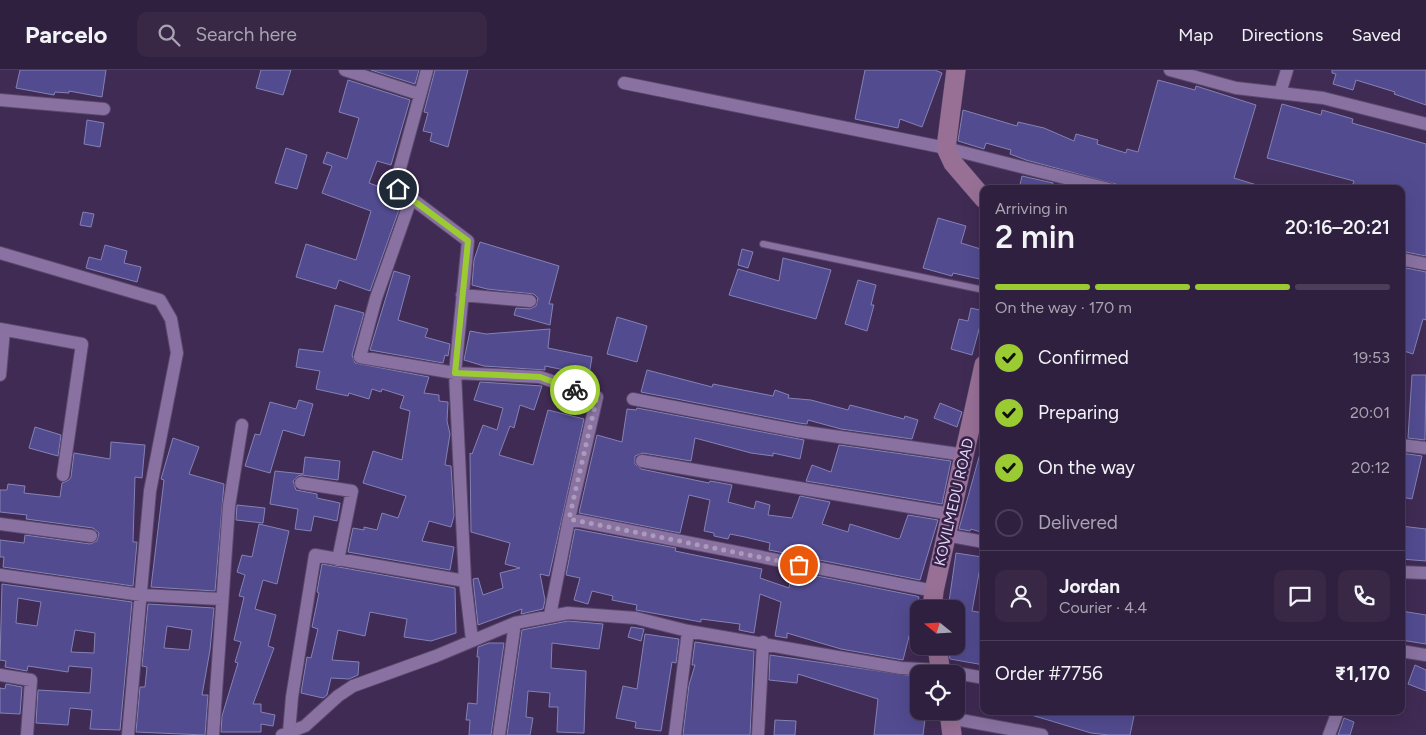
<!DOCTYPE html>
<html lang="en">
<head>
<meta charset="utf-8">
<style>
	:root { --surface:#30203f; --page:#382846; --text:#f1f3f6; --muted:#a8a3b0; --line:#4b3e59; --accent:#9bcb33 }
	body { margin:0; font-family:Figtree,sans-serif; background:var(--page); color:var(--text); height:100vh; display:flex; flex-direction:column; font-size:19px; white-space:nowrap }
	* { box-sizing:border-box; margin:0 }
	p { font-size:16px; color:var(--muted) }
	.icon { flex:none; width:28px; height:28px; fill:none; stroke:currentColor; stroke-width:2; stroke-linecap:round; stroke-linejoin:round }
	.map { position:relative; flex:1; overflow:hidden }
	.sheet { position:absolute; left:980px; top:115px; width:425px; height:530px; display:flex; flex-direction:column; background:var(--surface); border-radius:10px; box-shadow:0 5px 20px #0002,0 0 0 1px var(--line) }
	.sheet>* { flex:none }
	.needle { width:32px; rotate:288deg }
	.controls { position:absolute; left:910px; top:530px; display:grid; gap:10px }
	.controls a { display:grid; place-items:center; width:55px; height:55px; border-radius:10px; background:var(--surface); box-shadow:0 5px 20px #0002,0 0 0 1px var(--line); font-size:25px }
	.pin { position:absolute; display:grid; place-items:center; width:42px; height:42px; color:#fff; margin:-21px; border:2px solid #fff; border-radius:50%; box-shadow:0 1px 5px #0007 }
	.courier { position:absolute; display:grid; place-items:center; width:50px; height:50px; margin:-25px; border:4px solid #9bcb33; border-radius:50%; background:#fff; color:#222; box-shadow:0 1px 6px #0007 }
	.headline em { font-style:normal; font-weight:600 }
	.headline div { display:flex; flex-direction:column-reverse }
	.headline { display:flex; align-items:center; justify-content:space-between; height:85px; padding:0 15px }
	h1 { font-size:32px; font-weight:600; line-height:38px }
	.bar { display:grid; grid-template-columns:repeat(4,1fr); gap:8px 5px; align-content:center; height:60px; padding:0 15px }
	.bar i { height:6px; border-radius:4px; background:var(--line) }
	.bar .active { background:var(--accent) }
	.bar p { grid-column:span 4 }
	.line { display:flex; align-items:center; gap:12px; padding:0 15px; border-top:1px solid var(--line) }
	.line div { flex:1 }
	.round { display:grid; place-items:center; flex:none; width:52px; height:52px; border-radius:10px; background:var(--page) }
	ol { padding:0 15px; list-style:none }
	li { display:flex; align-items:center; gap:15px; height:55px }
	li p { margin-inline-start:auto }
	li .icon { padding:5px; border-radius:50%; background:var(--accent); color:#111; stroke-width:4 }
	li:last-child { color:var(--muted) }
	li i { width:28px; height:28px; border:2px solid var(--line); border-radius:50% }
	header { display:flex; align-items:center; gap:30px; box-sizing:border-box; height:70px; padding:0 25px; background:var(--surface); border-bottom:1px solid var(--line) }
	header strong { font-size:24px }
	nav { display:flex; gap:28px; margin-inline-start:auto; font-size:18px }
	.search { width:350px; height:45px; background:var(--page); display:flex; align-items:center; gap:12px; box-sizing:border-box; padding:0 18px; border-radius:10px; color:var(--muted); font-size:19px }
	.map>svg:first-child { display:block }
</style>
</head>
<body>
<header>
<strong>Parcelo</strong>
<div class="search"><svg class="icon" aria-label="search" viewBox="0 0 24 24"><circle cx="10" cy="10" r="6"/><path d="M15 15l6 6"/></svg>Search here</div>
<nav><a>Map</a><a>Directions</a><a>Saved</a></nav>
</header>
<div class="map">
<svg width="1426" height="665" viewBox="0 0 1426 665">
	<rect width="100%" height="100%" fill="#402b54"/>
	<path fill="#524b90" stroke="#8482b4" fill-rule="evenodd" d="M 20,0 L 106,0 L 102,27 L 69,21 L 69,23 L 55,22 L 54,25 L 16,18 Z
		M 261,0 L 291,0 L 283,25 L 256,18 Z
		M 371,0 L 419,0 L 415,14 Z
		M 435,0 L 468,0 L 448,77 L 430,71 L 432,63 L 423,61 L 428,43 L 424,42 Z
		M 865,0 L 935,0 L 942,3 L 922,57 L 900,49 L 898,58 L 855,49 Z
		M 1332,0 L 1426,0 L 1426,35 L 1394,24 L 1395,22 L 1356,10 L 1353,20 L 1333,14 L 1336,4 L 1332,3 Z
		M 348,10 L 410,30 L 391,95 L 377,91 L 369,113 L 391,121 L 397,128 L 396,132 L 401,134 L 370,221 L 339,210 L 336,219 L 296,207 L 306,174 L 356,190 L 371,141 L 322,123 L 332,96 L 323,93 L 327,82 L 347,89 L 359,48 L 339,42 Z
		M 1158,10 L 1195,20 L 1196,16 L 1256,35 L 1234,108 L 1260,116 L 1260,119 L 1134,119 L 1026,90 L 1010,84 L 1011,80 L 986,73 L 984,79 L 958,71 L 963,40 L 1017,56 L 1018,52 L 1044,58 L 1074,71 L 1076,64 L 1098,70 L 1097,74 L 1126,83 L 1127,79 L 1138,82 Z
		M 1282,34 L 1321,45 L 1322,40 L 1353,49 L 1352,53 L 1426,74 L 1426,186 L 1401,181 L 1401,119 L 1351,119 L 1354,111 L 1267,88 Z
		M 87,50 L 104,53 L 100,77 L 84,74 Z
		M 286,78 L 307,85 L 297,119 L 275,113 Z
		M 1022,106 L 1053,113 L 1052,119 L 1019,119 Z
		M 83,142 L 94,144 L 91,157 L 80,155 Z
		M 938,148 L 966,156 L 961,173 L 984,180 L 984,210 L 953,203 L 952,206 L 923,198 Z
		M 480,172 L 559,196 L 549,234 L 553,234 L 550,255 L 514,245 L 516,238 L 530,239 L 536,236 L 538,228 L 534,224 L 487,219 L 472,215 L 474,190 Z
		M 105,175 L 127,181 L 124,193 L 141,197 L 137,212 L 86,198 L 89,187 L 101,190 Z
		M 742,179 L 753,182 L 748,198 L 738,195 Z
		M 783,188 L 831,200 L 816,249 L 729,225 L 738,199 L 779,211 Z
		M 1401,197 L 1426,202 L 1426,250 L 1423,249 L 1413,284 L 1401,280 Z
		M 394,201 L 410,206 L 398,250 L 428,259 L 425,267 L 450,274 L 448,286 L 445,285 L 443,293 L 370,280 Z
		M 858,210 L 876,215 L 871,235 L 874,235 L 867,261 L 845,254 Z
		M 335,235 L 364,243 L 352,285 L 355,293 L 429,307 L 424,323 L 439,325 L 439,331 L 448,332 L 447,351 L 450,364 L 445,395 L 451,396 L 454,446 L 451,457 L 429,451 L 422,471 L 454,477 L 450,500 L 348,482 L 353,458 L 364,460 L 364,457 L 377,460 L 382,443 L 398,448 L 406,426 L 363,413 L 373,381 L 402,390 L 410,341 L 400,338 L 404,326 L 382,319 L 381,322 L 372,319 L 369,329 L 349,323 L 348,326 L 316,319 L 320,301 L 296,297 L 299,279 L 323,282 Z
		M 971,238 L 984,241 L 972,285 L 951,279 L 959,249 L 968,251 Z
		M 617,247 L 647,256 L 637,292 L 607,284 Z
		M 550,259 L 548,278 L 592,287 L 589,305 L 545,296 L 545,300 L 484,296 L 464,290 L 470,261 L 486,264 Z
		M 647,300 L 712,317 L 713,314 L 773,326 L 775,320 L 789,325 L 788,328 L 811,330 L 848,340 L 850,335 L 904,349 L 905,346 L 918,350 L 912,369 L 841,359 L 808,350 L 807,354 L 799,353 L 641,322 Z
		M 1412,305 L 1426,305 L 1425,370 L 1408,368 Z
		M 480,312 L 542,316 L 534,340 L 520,335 L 514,358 L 510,356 L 499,385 L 533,395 L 548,340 L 584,349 L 549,506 L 540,504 L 545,530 L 543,539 L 521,544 L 522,539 L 478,555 L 473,509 L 478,508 L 483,525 L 503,518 L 500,503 L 520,498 L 505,494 L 510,473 L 471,462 L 470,383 L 472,384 L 483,355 L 497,360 L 503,338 L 474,330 Z
		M 299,330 L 313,334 L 304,366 L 283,360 L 270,403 L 245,396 L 255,364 L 260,365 L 270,332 L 296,339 Z
		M 940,333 L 962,342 L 957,357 L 934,348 Z
		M 637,338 L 804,370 L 800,389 L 773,383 L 773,386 L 751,383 L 695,368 L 691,391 L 643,383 L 635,386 L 635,394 L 641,399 L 709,413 L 710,411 L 732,415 L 728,432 L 754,439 L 756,431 L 770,435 L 768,445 L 792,448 L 800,426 L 830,432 L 822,454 L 848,462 L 850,454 L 898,469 L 900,468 L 908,445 L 938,450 L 920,510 L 769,480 L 770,473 L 745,467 L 730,464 L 728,469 L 714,466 L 714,463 L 704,461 L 710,430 L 689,425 L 680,463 L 579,443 L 597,365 L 622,372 L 627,339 L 636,340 Z
		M 35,357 L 61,365 L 58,386 L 29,378 Z
		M 173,368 L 199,377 L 189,404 L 224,414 L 215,521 L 151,517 L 164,410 L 161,409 Z
		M 111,372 L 145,375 L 142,408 L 135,407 L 133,472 L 137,472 L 133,516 L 3,497 L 4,487 L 0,487 L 0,470 L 24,473 L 25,465 L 90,474 L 97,471 L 99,463 L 93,458 L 26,449 L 27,445 L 0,442 L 0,420 L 7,420 L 8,414 L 25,416 L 24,423 L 60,427 L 62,413 L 69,410 L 71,407 L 74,383 L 110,389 Z
		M 839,375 L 951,391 L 942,434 L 806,411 L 812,395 L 831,402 Z
		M 981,380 L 984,380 L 984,463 L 971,459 L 970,461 L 959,459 Z
		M 1401,383 L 1422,386 L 1412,429 L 1401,427 Z
		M 305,387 L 340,391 L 338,410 L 302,405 L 298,406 L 293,411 L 296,420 L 317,424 L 317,428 L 340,433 L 337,451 L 314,446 L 311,461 L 295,459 L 298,439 L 270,434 L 275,401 L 303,404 Z
		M 237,435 L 265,438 L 263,453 L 236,450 Z
		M 259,454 L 289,461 L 277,514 L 263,510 L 255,539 L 276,545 L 268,576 L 274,578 L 253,634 L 261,634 L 261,642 L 275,645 L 273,656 L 261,654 L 261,662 L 221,662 L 222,646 L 238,593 L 235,592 L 241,572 L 234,570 L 244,527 L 239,526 L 245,505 L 237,502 L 242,485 L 252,487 Z
		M 1401,456 L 1426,459 L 1426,491 L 1401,489 Z
		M 575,459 L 676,478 L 675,481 L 762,499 L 760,508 L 789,518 L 792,501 L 916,526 L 919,527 L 903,590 L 841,579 L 787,563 L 787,568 L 775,566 L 781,532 L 760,524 L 754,563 L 739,560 L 740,554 L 701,549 L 701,552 L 636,540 L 637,535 L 612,530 L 613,526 L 592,521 L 588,534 L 574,530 L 580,508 L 566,505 Z
		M 956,483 L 982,487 L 972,541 L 984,543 L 984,595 L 950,589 L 948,576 L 956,576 L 956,539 L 948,539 Z
		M 322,494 L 455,518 L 456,563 L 431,571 L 404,567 L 407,549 L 370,542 L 365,566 L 338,560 L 332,590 L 359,592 L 358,605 L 349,609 L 331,608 L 327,625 L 323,628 L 301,623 L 307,587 L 311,588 L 318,559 L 312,557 L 319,523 L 317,522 Z
		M 2,514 L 132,532 L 120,660 L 90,659 L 92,640 L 70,638 L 68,655 L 36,653 L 38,620 L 90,623 L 92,598 L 69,596 L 68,602 L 28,596 L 27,601 L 5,597 L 6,591 L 0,590 ZM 18,528 L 41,532 L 37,556 L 16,553 ZM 75,560 L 95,563 L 94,583 L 71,582 Z
		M 148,534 L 214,538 L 210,580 L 202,625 L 208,625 L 205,665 L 136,662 L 140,617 L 145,617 L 147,597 L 142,596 ZM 167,556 L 192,560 L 189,580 L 164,578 Z
		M 1401,541 L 1426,545 L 1426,574 L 1401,570 Z
		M 568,551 L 603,554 L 599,579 L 552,573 L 551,598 L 586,601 L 584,663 L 557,662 L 558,637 L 549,637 L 550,623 L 528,621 L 526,647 L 533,648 L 530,665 L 507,665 L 522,560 Z
		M 631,557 L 644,559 L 641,571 L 628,567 Z
		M 645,564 L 679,569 L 676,593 L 672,592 L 661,661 L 635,658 L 636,652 L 616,648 L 623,616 L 637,619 Z
		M 695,572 L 754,581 L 750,665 L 683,665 L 689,615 L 695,595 L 692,595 Z
		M 489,573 L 504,573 L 491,665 L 469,665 L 470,650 L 466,650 L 468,633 L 477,634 L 479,587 L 477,587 L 478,577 Z
		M 770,585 L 919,607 L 919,641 L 926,641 L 923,665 L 874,665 L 878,629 L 798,604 L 797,613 L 769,610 Z
		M 1415,595 L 1426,600 L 1426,621 L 1408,614 Z
		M 6,614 L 22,617 L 20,644 L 0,643 L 0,618 L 5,619 Z
		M 1028,641 L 1094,641 L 1106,645 L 1106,641 L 1112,641 L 1134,646 L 1130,665 L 1109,665 L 1091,663 L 1028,644 Z
		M 1344,648 L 1354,652 L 1350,665 L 1338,665 Z
		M 775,650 L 796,651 L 795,665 L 774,665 Z"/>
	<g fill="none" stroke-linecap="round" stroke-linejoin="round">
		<defs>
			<path id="lane" d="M 763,174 L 984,220"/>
			<path id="street" d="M 345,0 L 419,24
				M 427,0 L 397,109 L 399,119 L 468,171 L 455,303 L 465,511 L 472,570
				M 1170,0 L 1236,18 L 1323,28 L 1426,54
				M 624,13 L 946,78 L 1109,119
				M 1280,23 L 1287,0
				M 0,30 L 104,39
				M 411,129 L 376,228 L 360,287 L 455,303 L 540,307 L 597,327 L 569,449 L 550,545
				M 0,183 L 160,230 L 171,249 L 177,283 L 150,421 L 128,665
				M 1401,189 L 1426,194
				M 462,225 L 530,231
				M 0,259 L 82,274 L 63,405
				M 0,305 L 4,260
				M 633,329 L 798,361 L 965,385
				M 1401,375 L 1426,378
				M 642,391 L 951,444
				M 301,413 L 352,421 L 338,490
				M 569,449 L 934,521
				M 0,454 L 91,466
				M 946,465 L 984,472
				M 1401,502 L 1426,503
				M 0,505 L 141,525 L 221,529
				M 1401,581 L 1426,585
				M 0,605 L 31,610 L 27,665
				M 950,648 L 1042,665
				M 289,662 L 292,627 L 315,485 L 465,511
				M 213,665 L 229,436 L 242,355
				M 282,665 L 305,656 L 338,626 L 353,616 L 436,586 L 515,553 L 568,543 L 636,548 L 688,561 L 901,598 L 940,600 L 984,608
				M 499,665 L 515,553
				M 675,665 L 688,561
				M 758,665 L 763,572
				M 1329,665 L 1338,641"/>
			<path id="secondary" d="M 956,0 L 946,78 L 953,93 L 984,129
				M 932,539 L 934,521 L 984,295
				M 937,576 L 941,604
				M 949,641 L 952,665"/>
		</defs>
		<use href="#lane" stroke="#5b496d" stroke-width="8"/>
		<use href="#street" stroke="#5b496d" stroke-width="14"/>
		<use href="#secondary" stroke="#5b496d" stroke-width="20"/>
		<use href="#lane" stroke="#8972a1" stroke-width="6"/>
		<use href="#street" stroke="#8972a1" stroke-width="12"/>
		<use href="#secondary" stroke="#987096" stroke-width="19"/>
	</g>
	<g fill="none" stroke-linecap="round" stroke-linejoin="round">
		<path stroke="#ab9bbb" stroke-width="5" stroke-dasharray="0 9" d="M 575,320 L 597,327 L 569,449 L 799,495"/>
		<path stroke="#9bcb33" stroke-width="6" d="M 398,119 L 468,171 L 455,303 L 540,307 L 575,320"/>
	</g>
	<g text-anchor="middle" stroke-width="5" stroke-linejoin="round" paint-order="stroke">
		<g font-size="15" fill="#e4d8f2" stroke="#352149">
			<text transform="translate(954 432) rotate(-77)" y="5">KOVILMEDU ROAD</text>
		</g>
	</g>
</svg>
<div class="controls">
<a><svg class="needle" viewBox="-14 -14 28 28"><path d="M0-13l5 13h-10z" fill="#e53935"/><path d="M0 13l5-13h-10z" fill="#a8a3b0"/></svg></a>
<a><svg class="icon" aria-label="locate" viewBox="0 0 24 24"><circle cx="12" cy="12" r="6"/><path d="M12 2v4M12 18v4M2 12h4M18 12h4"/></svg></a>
</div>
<div class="pin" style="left:799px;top:495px;background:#ea580c"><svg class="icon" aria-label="bag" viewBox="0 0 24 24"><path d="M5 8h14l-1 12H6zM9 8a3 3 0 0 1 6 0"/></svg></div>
<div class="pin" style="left:398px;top:119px;background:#1f2937"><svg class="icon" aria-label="home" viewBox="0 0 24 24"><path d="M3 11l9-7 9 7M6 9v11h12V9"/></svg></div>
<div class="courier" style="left:575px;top:320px"><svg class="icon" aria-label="bike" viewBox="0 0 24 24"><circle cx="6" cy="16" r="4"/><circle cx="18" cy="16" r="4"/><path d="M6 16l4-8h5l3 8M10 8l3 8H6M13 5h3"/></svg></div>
<section class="sheet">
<div class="headline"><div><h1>2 min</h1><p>Arriving in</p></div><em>20:16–20:21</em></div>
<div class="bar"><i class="active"></i><i class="active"></i><i class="active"></i><i></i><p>On the way · 170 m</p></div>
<ol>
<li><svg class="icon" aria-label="check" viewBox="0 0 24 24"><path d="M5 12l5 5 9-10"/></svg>Confirmed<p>19:53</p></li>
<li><svg class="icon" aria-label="check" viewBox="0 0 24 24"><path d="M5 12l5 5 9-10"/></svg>Preparing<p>20:01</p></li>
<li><svg class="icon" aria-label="check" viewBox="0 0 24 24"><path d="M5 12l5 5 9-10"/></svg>On the way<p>20:12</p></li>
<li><i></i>Delivered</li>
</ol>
<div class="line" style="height:90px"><a class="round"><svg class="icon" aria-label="person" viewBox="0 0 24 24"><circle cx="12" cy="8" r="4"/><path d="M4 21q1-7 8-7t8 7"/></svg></a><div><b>Jordan</b><p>Courier · 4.4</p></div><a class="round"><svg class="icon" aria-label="chat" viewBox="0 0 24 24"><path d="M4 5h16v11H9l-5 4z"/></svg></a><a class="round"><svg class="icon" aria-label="phone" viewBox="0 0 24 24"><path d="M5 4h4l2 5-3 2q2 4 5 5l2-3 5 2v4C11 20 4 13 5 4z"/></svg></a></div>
<div class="line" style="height:65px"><div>Order #7756</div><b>₹1,170</b></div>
</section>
</div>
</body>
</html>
